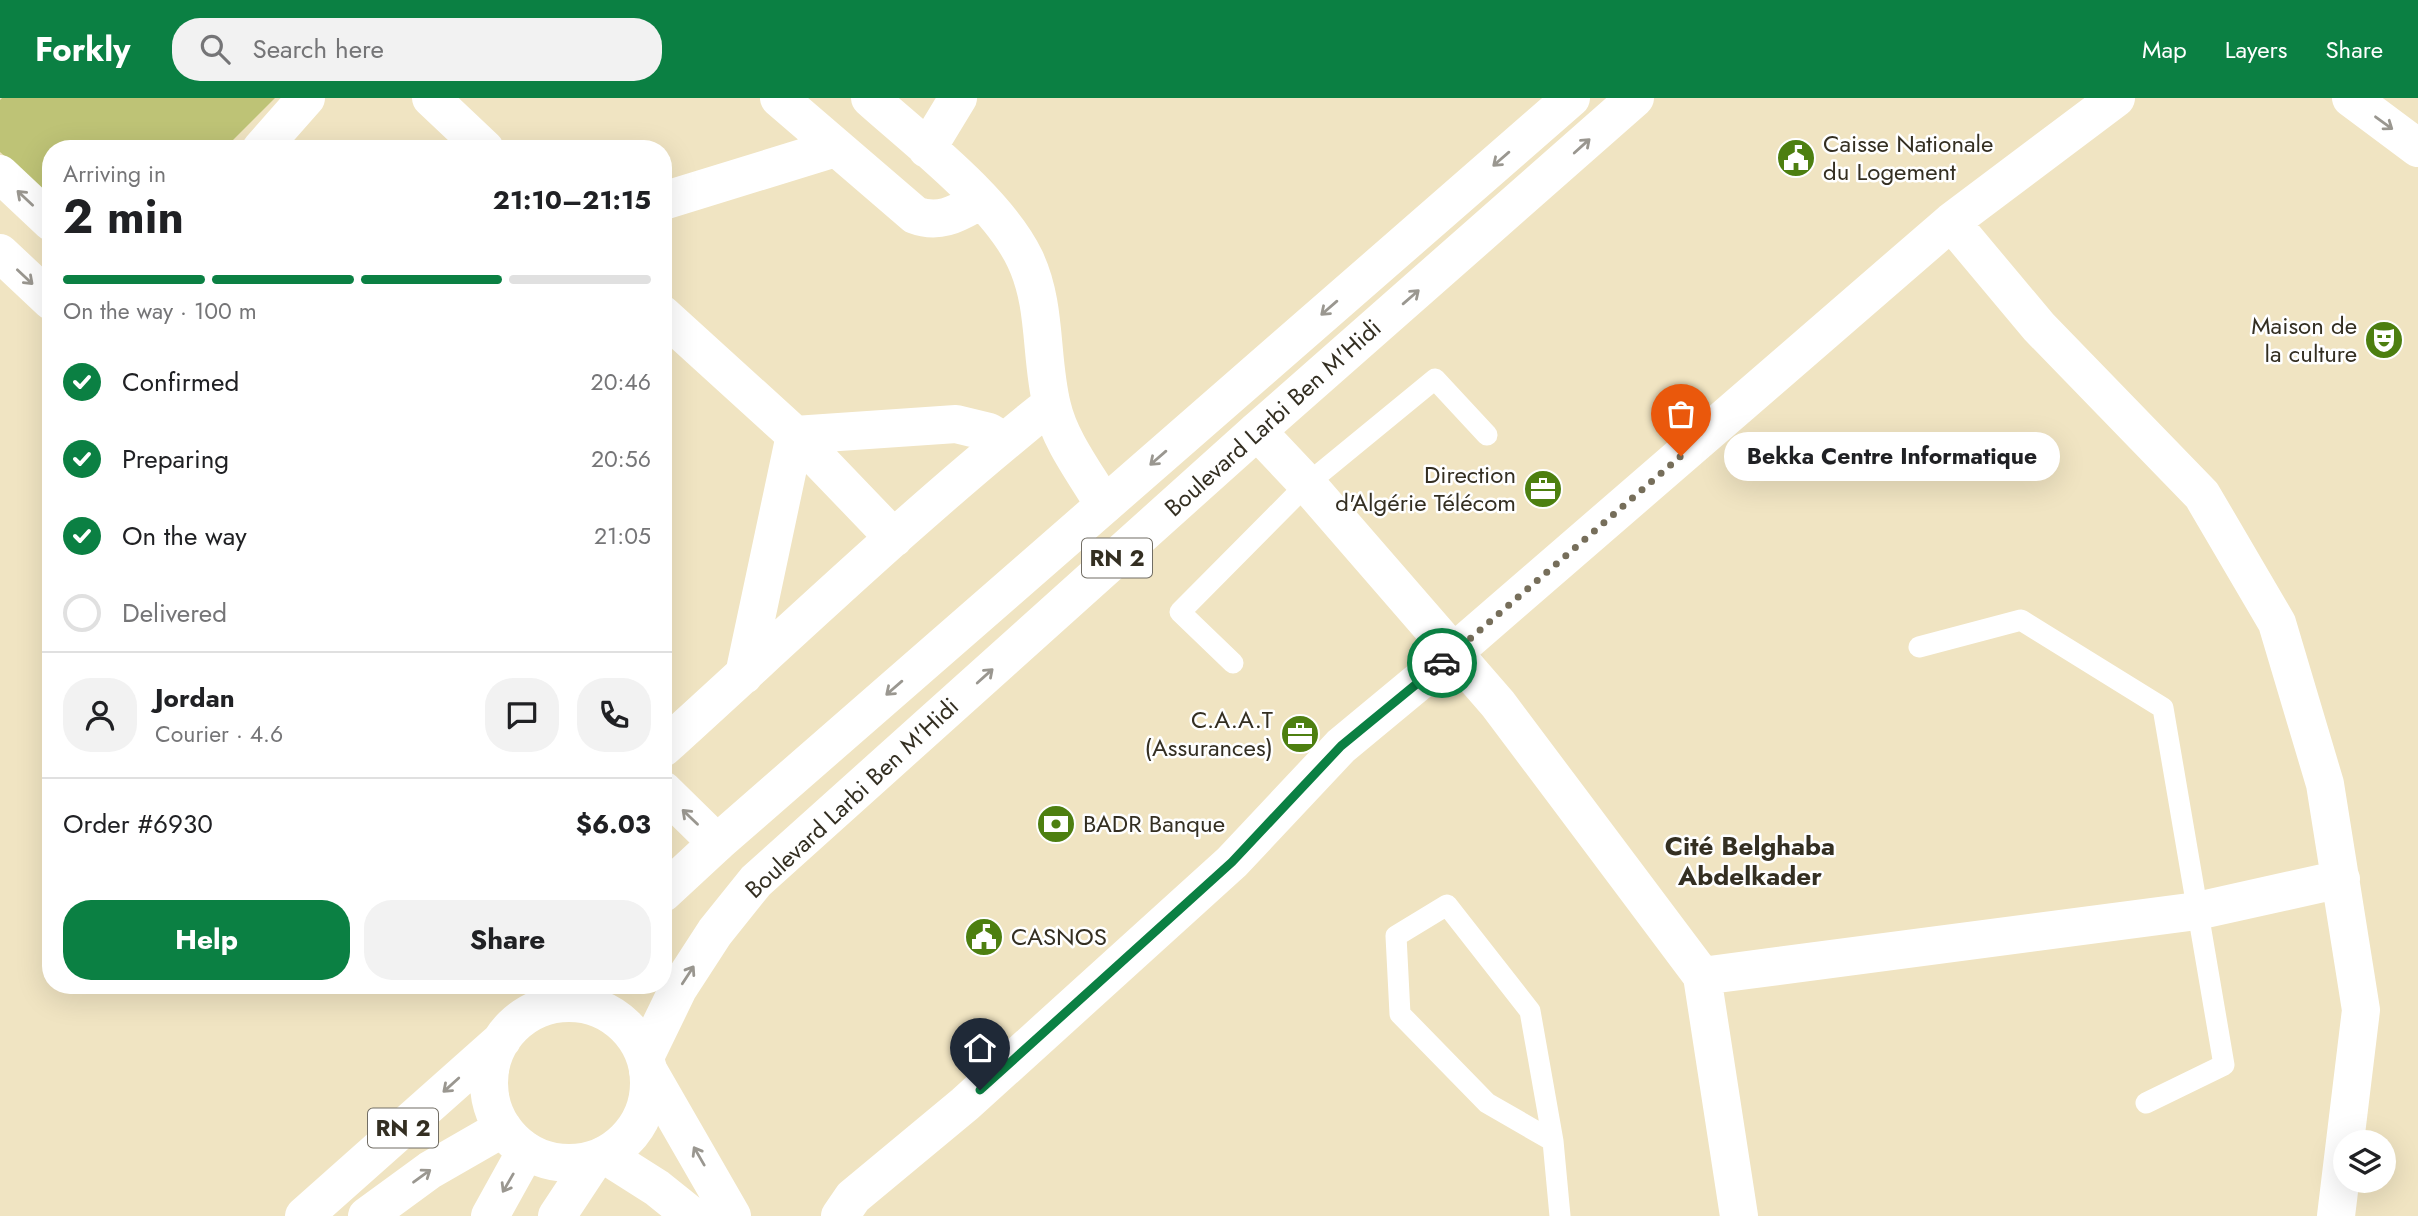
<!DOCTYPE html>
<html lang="en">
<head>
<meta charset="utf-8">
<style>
	:root { --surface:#fff; --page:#f2f2f2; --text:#202124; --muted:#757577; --line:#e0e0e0; --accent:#0b8043 }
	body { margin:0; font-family:Jost,sans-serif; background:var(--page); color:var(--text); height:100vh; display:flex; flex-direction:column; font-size:26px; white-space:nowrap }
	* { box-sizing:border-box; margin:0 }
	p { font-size:23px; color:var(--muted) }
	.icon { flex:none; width:38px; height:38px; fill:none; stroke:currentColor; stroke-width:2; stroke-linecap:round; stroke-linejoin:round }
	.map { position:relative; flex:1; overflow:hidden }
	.details { position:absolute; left:42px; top:42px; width:630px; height:854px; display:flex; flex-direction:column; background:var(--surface); border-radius:28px; box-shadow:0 7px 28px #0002 }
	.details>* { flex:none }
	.buttons { position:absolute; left:2333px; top:1032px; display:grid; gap:14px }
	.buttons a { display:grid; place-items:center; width:63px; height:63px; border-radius:50%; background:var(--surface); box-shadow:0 7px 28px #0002; font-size:35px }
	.pin { position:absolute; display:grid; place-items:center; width:60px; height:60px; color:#fff; margin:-72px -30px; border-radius:50% 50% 50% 0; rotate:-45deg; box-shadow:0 0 7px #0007 }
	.pin .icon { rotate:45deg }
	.courier { position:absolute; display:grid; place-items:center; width:70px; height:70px; margin:-35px; border:5px solid #0b8043; border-radius:50%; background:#fff; color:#222; box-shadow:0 2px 9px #0007 }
	.bubble { position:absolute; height:49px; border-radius:24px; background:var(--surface); box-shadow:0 7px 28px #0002; font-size:23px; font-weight:700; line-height:49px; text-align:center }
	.summary em { font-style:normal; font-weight:700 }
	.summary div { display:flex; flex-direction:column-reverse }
	.summary { display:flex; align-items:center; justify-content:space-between; height:119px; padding:0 21px }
	h1 { font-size:46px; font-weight:700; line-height:52px }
	.bar { display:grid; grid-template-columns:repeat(4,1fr); gap:10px 7px; align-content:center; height:84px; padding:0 21px }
	.bar i { height:9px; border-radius:5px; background:var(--line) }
	.bar .selected { background:var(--accent) }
	.bar p { grid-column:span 4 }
	.line { display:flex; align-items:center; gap:18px; padding:0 21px; border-top:2px solid var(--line) }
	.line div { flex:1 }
	.round { display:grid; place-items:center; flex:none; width:74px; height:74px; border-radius:28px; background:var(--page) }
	ol { padding:0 21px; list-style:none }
	li { display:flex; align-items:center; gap:21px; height:77px }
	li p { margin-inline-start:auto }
	li .icon { padding:7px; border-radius:50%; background:var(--accent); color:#fff; stroke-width:4 }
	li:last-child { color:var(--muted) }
	li i { width:38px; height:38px; border:4px solid var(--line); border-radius:50% }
	.button { display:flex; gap:14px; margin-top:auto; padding:14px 21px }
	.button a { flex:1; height:80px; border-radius:28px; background:var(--accent); color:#fff; font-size:28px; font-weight:700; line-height:80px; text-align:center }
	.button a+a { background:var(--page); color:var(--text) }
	header { display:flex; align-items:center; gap:42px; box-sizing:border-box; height:98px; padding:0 35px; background:var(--accent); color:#fff }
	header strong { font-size:33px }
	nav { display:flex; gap:38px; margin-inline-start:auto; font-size:24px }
	.search { width:490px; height:63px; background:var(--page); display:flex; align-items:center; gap:18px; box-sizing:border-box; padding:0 24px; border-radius:28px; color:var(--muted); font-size:26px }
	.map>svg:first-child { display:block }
</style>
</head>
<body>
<header>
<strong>Forkly</strong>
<div class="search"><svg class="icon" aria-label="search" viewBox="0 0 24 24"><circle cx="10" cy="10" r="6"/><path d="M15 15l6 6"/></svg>Search here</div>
<nav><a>Map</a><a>Layers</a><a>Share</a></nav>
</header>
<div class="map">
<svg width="2418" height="1118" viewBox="0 0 2418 1118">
	<rect width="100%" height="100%" fill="#f0e4c2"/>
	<path fill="#bec376" d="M 2,0 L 275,0 L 224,51 L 51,51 L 51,100 L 0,54 L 0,2 Z"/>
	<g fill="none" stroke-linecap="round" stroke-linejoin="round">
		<path stroke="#fff" stroke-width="21" d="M 1919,549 L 2021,522 L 2163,610 L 2224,967 L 2146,1005
			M 1233,565 L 1180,514 L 1307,386 L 1435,281 L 1487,337
			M 1553,1043 L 1487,1005 L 1400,916 L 1396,838 L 1447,807 L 1530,913 L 1553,1043 L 1560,1118"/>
		<path stroke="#fff" stroke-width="38" d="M 431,0 L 485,51
			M 779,0 L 915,117 C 941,127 959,114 981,102
			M 870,0 C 918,43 998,104 1025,161 C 1047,207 1040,260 1052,308 C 1060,343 1086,376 1104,407
			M 2351,0 L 2418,50
			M 261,51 L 306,0
			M 927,51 L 958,0
			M 0,76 L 51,124
			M 663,103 L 835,50
			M 1951,124 L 2039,229 L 2202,397 L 2277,525 L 2325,686 L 2361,912 L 2336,1118
			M 0,155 L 51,203
			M 663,217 L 795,337 L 894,440
			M 1257,333 L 1307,386 L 1498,606 L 1702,878 L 1739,1118
			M 744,577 L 795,337 L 956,326 L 989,334 L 1004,343
			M 663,650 C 791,534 916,414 1051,306
			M 663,692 L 717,745
			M 1702,878 L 2197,813 L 2341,781
			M 648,972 L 732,1118
			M 605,1057 L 657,1090 L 692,1118
			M 840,1118 L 853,1099 L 965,1006 L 1232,764 L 1341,648 L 1452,556 L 1951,124 L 2116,0"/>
		<path stroke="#fff" stroke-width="38" d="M 490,1118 L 526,1053
			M 557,1118 L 594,1062"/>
		<path stroke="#fff" stroke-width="38" d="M 663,795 L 717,745 L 1571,0
			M489 985a80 80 0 1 1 160 0a80 80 0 1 1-160 0Z
			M 645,959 L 678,891 L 715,834 L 756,783 L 1257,333 L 1635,0
			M 304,1118 L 502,942
			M 367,1118 L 430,1072 L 503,1030"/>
	</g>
	<defs><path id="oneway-shaft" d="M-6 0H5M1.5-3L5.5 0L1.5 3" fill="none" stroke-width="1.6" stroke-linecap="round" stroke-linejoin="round" transform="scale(1.75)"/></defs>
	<g stroke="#9a9790">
		<use href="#oneway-shaft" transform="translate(2384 25) rotate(36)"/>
		<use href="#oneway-shaft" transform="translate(1582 48) rotate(-42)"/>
		<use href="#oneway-shaft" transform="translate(1501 61) rotate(139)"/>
		<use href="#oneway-shaft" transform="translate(25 100) rotate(-137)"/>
		<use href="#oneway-shaft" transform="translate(25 179) rotate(43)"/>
		<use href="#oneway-shaft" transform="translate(1411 199) rotate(-41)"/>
		<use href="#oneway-shaft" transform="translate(1329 210) rotate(139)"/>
		<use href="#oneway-shaft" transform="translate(1158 360) rotate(139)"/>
		<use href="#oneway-shaft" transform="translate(985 578) rotate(-42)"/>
		<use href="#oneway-shaft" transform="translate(894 590) rotate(139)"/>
		<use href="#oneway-shaft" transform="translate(690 719) rotate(-136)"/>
		<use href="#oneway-shaft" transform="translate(688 877) rotate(-57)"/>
		<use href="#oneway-shaft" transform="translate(451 987) rotate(138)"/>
		<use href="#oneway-shaft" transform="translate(699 1058) rotate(-120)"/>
		<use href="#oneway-shaft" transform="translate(422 1078) rotate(-36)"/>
		<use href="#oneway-shaft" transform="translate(508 1085) rotate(120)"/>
	</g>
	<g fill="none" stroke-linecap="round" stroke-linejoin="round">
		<path stroke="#766e5a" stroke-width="7" stroke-dasharray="0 12.6" d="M 1442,565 L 1681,358"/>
		<path stroke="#0b8043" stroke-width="9" d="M 980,992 L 1232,764 L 1341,648 L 1442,565"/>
	</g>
	<defs>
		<symbol id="civic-disc" viewBox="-11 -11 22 22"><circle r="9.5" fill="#4d7f10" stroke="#fff"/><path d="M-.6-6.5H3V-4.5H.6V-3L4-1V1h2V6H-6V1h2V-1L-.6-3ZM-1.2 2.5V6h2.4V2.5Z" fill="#fff"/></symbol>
		<symbol id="theatre-disc" viewBox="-11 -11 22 22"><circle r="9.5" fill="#4d7f10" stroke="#fff"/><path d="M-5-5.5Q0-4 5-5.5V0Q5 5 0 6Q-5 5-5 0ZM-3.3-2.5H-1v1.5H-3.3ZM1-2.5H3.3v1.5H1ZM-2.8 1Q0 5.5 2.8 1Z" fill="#fff"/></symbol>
		<symbol id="office-disc" viewBox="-11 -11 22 22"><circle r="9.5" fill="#4d7f10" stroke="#fff"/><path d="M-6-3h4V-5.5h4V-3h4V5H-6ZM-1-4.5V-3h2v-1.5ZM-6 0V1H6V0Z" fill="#fff"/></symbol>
		<symbol id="bank-disc" viewBox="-11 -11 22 22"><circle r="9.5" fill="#4d7f10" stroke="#fff"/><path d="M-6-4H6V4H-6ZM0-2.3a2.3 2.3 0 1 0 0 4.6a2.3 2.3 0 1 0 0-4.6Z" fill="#fff"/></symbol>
	</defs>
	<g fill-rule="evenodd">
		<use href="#civic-disc" x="1774" y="38" width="44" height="44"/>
		<use href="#theatre-disc" x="2362" y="220" width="44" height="44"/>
		<use href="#office-disc" x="1521" y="369" width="44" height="44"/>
		<use href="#office-disc" x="1278" y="614" width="44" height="44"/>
		<use href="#bank-disc" x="1034" y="704" width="44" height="44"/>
		<use href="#civic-disc" x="962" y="817" width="44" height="44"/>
	</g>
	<g text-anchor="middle" stroke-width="5" stroke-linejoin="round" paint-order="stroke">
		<g fill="#fff" stroke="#716d64" stroke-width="2">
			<rect x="1082" y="440.5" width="70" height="39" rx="5"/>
			<rect x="368" y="1010.5" width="70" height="39" rx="5"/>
		</g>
		<g font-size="23" font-weight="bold" fill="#342f22">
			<text x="1117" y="468">RN 2</text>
			<text x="403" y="1038">RN 2</text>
		</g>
		<g font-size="24" fill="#342f22" stroke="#fff" text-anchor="start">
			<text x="1823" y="54">Caisse Nationale<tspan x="1823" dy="28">du Logement</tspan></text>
			<text x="2357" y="236" text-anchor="end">Maison de<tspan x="2357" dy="28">la culture</tspan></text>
			<text x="1516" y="385" text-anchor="end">Direction<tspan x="1516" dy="28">d'Algérie Télécom</tspan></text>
			<text x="1273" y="630" text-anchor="end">C.A.A.T<tspan x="1273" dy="28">(Assurances)</tspan></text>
			<text x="1083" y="734">BADR Banque</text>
			<text x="1011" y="847">CASNOS</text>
		</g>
		<g font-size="24" fill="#342f22" stroke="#fff">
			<text transform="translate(1273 320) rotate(-42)" y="8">Boulevard Larbi Ben M'Hidi</text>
			<text transform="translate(852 700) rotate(-43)" y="8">Boulevard Larbi Ben M'Hidi</text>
		</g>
		<g font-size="26" font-weight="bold" fill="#342f22" stroke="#fff">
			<text x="1750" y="757">Cité Belghaba<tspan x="1750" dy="30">Abdelkader</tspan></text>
		</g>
	</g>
</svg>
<div class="buttons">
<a><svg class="icon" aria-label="layers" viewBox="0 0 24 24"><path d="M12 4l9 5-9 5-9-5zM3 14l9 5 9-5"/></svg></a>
</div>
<div class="pin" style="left:1681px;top:358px;background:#ea580c"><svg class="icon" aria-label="bag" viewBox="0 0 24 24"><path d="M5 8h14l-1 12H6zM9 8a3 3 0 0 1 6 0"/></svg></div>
<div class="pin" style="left:980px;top:992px;background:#1f2937"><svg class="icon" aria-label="home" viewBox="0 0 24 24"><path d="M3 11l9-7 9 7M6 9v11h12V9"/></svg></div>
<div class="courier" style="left:1442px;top:565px"><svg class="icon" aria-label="car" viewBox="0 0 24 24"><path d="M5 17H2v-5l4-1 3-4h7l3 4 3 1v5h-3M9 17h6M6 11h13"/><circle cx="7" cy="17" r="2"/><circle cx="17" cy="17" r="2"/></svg></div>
<div class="bubble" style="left:1724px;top:334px;width:336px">Bekka Centre Informatique</div>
<section class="details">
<div class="summary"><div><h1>2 min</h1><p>Arriving in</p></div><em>21:10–21:15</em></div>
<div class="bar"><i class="selected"></i><i class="selected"></i><i class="selected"></i><i></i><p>On the way · 100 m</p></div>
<ol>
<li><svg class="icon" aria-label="check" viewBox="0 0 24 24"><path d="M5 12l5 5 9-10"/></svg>Confirmed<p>20:46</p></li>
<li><svg class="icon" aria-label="check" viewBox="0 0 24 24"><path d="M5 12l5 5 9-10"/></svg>Preparing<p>20:56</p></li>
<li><svg class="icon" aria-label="check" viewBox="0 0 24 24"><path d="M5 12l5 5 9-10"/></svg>On the way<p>21:05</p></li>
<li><i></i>Delivered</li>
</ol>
<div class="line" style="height:126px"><a class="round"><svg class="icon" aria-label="person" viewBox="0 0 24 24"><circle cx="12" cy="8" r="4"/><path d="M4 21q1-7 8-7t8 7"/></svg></a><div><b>Jordan</b><p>Courier · 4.6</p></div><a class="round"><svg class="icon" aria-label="chat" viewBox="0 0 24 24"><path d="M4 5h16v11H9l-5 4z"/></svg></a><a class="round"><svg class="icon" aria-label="phone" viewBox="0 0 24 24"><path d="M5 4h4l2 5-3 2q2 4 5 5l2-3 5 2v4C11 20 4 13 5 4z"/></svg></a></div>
<div class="line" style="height:91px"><div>Order #6930</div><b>$6.03</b></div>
<div class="button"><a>Help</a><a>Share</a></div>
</section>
</div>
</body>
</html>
